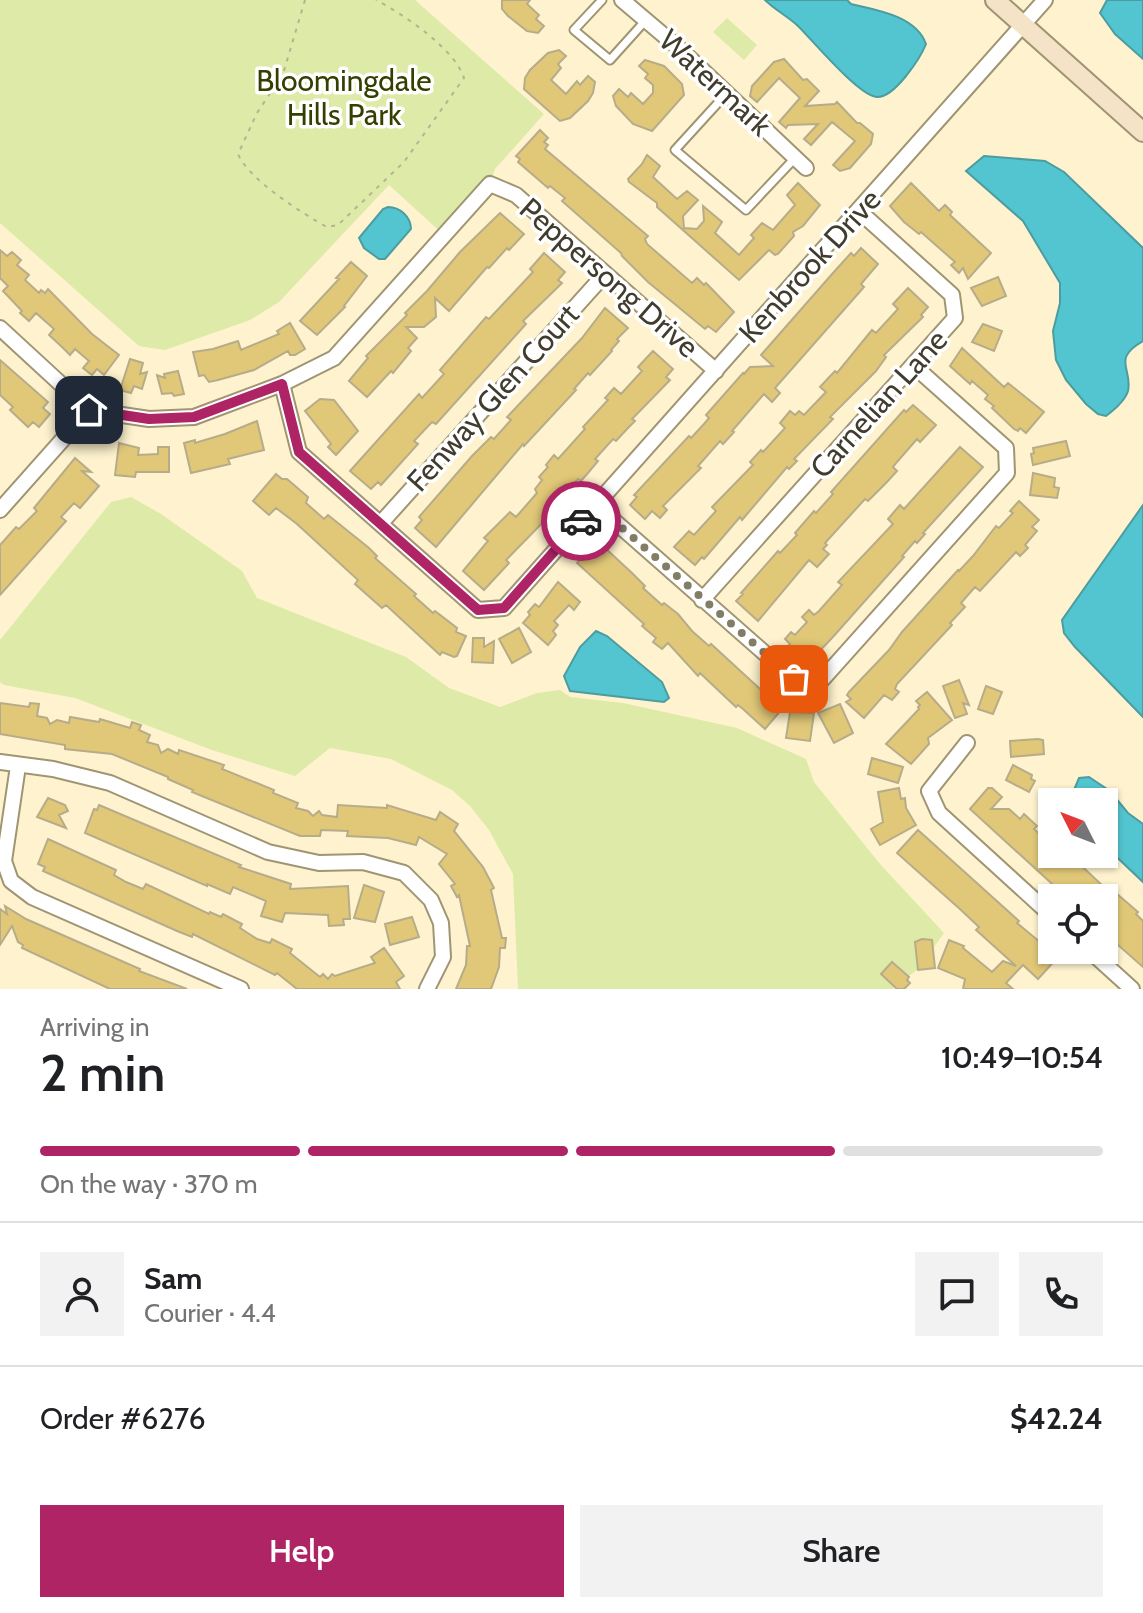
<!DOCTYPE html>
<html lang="en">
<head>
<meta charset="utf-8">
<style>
	:root { --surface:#fff; --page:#f2f2f2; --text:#202124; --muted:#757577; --line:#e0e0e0; --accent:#ae2465 }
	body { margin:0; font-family:Cabin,sans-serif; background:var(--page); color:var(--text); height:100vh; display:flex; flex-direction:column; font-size:30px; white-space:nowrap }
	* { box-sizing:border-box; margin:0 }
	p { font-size:26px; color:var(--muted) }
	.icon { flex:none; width:44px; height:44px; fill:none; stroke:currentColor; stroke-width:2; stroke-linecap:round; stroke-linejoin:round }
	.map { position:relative; height:989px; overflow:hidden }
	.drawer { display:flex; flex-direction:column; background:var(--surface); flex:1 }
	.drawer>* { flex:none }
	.needle { width:52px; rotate:312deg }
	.tools { position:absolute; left:1038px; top:788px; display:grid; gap:16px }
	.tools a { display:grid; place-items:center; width:80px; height:80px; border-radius:0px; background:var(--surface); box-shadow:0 2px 6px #0004; font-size:40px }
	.pin { position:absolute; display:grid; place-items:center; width:68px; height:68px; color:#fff; margin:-34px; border-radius:16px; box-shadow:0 4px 12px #0006 }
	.courier { position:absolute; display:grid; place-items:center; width:80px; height:80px; margin:-40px; border:6px solid #ae2465; border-radius:50%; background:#fff; color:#222; box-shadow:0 2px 10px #0007 }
	.summary em { font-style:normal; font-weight:600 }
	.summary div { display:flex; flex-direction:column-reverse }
	.summary { display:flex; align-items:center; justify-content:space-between; height:136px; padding:0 40px }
	h1 { font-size:52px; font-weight:600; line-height:60px }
	.bar { display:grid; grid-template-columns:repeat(4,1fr); gap:12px 8px; align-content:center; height:96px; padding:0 40px }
	.bar i { height:10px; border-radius:6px; background:var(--line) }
	.bar .current { background:var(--accent) }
	.bar p { grid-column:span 4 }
	.line { display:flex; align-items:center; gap:20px; padding:0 40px; border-top:2px solid var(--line) }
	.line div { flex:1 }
	.round { display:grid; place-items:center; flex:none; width:84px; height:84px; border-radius:0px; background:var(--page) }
	.cta { display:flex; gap:16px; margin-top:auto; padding:16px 40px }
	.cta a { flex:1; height:92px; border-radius:0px; background:var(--accent); color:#fff; font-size:32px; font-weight:600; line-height:92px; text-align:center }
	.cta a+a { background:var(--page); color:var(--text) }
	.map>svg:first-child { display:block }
</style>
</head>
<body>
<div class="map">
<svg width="1143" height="989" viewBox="0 0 1143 989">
	<rect width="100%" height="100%" fill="#fef3ce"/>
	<path fill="#ddeaa8" d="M 0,0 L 415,0 L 544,114 L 495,169 L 490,184 L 444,235 L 389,185 L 279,302 L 250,320 L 165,350 L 139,346 L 0,223 Z
		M 727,18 L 757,45 L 744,60 L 713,32 Z
		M 131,497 L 161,514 L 242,571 L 257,598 L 406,657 L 449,688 L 500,707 L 537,693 L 560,690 L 570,697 L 623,703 L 737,728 L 806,759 L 814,782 L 880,864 L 944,933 L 918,969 L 892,989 L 518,989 L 513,874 L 489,830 L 470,806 L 452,790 L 391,759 L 330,748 L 295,776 L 212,750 L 75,698 L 4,685 L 0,682 L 0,640 L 111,502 Z"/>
	<path fill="#52c5d0" stroke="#4d9c9f" stroke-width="2" d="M 765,0 L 847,0 L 851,4 C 877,10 916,16 926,44 C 920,59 894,98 877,97 C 859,96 814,42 799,27 C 789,17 775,10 765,0 Z
		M 1107,0 L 1143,0 L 1143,59 L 1115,34 L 1100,13 Z
		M 984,156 L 1045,161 L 1064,172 L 1143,248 L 1143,341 C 1111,359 1133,369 1128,391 C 1125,401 1114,410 1106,416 L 1098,414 L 1086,404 L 1066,380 L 1056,360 L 1053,331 L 1060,303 L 1060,283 L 1023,221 L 966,171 Z
		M 388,207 C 400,207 411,217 411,229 L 385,259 L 379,259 L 364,248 L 359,238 L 383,209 Z
		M 1143,505 L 1143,717 L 1075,647 L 1064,633 L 1062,620 Z
		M 596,631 L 607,636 L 662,682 L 669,698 L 664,702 L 570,691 L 564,676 L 580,647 Z
		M 1089,777 L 1110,791 L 1128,813 L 1143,824 L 1143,882 L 1104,845 L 1104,802 L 1069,802 L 1079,778 Z"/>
	<path fill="#e1c878" stroke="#b7ac89" stroke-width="2" d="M 502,0 L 530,0 L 527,4 L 539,15 L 536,19 L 544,26 L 538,33 L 527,31 L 508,16 L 502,9 Z
		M 559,50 L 566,56 L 558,64 L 561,68 L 551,80 L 566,94 L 577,81 L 580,85 L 588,76 L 595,82 L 593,93 L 588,101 L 570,118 L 560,121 L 524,89 L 525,78 L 530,70 L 548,53 Z
		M 784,59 L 803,80 L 807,79 L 819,91 L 805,106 L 835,104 L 837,102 L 857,123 L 860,123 L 873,134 L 871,144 L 850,168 L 840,171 L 833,165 L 855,141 L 832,122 L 811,145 L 804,139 L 818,124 L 788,125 L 786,128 L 779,122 L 800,98 L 779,78 L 757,102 L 750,96 L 752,86 L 774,62 Z
		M 645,60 L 664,66 L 682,84 L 684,95 L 652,131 L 633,124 L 616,106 L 613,96 L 619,89 L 628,97 L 631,93 L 643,104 L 653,93 L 653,85 L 645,78 L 648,74 L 639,66 Z
		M 540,130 L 548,138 L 544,142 L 548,145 L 545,149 L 648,236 L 645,239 L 647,244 L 692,283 L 697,278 L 704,285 L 706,283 L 734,312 L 716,332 L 708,326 L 705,329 L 648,282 L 622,256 L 621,253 L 562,201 L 565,198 L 550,186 L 548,188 L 518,162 L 520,159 L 516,156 Z
		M 647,155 L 660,166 L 653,177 L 677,199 L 687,191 L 698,200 L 683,216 L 684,228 L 697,229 L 704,221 L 703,206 L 722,222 L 715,233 L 739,255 L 754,238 L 751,235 L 762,223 L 773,230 L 795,205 L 787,195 L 798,183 L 820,205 L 803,226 L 793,232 L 794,236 L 778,254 L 775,255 L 769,250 L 739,280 L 657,207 L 657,203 L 629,182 L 628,179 L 642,164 Z
		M 911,183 L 939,211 L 945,205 L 952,212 L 950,215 L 991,253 L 968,279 L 963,268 L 959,273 L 951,265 L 955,262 L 921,232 L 919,234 L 904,222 L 890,206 Z
		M 500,213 L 524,234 L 509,250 L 507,248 L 489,268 L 487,267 L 449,311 L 435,298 L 436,317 L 424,327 L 406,327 L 417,338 L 408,348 L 411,351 L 393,373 L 391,371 L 367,397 L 349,381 L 368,358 L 366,356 L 407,315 L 405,313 L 427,291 L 460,252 Z
		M 861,248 L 878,264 L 861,284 L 864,287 L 775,388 L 780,393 L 772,402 L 764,394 L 732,431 L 734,432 L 723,444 L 720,441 L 698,466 L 701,468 L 663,506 L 667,510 L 660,518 L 652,511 L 645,519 L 630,505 L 637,497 L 634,495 L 689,436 L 691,438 L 704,424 L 709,418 L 706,415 L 743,373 L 744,374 L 750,367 L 773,366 L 761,355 L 833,273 L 851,253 L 854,256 Z
		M 0,250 L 7,256 L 12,252 L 21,260 L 17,265 L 29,275 L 25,280 L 39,293 L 41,290 L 45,293 L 48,289 L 92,334 L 119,355 L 104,375 L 97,369 L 92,375 L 83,368 L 89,361 L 75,349 L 70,355 L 62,347 L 49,335 L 54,329 L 36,313 L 29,321 L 20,313 L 22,311 L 3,291 L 8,286 L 0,278 Z
		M 544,253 L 565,272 L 558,280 L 562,283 L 523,321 L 526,324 L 436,424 L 432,422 L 414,441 L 418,444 L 381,485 L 378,482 L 371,489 L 350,471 L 419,394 L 422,398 L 444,374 L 440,370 L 486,317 L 489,319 L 533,272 L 530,269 Z
		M 351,262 L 367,276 L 344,306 L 345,307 L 317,335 L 300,321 L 339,279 L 336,278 Z
		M 998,277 L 1006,296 L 982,306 L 971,288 Z
		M 908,288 L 928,307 L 921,315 L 923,317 L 884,355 L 886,357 L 876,371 L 830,417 L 833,419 L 794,459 L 797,461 L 789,469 L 787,467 L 742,520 L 740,517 L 704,559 L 702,557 L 695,565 L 674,547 L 689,531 L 694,535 L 716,511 L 712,507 L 753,465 L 750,462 L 761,450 L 763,452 L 785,428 L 780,423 L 790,411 L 795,415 L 799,411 L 804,415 L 826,392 L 820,387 L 835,371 L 837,373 L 872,330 L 876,333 L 898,309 L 893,304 Z
		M 605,308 L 628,328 L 617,339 L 619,341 L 611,350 L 612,351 L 590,375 L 588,373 L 574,389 L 576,390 L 524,446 L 523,444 L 436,547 L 415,528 L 422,520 L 419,517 L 472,456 L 491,437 L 494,439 L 511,420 L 507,417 L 582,338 Z
		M 290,323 L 305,349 L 295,355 L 290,355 L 288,351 L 254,370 L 218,380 L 209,382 L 204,375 L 199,376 L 193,352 L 213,349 L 238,341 L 241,350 L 279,334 L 277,331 Z
		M 983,324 L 1002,331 L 994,351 L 972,342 Z
		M 962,348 L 1004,387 L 1008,383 L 1044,412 L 1026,433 L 1020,428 L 1018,431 L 1014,429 L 992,408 L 994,406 L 985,399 L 988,395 L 972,381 L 970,384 L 950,366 Z
		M 653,351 L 673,369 L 666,377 L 670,380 L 632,419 L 635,421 L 627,429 L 616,441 L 613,439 L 595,459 L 598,461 L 588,473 L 581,481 L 578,479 L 560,499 L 562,501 L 551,514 L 506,560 L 509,563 L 484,590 L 463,571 L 488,541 L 484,538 L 510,512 L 516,517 L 537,493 L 535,489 L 542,480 L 539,477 L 548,467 L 546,465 L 554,455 L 558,459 L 585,429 L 583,427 L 608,400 L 605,398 L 614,388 L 621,394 L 642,371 L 638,367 Z
		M 130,359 L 143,363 L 140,374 L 147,372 L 142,389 L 134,386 L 131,393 L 120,390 Z
		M 0,360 L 48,402 L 43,408 L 50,414 L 39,427 L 33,422 L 28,427 L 10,410 L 13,407 L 0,395 Z
		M 178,371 L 184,394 L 174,396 L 172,393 L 162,394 L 157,375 L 165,378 L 164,374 Z
		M 320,399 L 334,400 L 358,431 L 336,455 L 328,447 L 331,444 L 305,411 Z
		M 913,405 L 936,425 L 920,442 L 917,439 L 897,462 L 893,467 L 897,471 L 886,483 L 868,501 L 865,499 L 825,543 L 827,545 L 823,549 L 829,554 L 817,567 L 809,560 L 758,621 L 736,601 L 743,594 L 741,593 L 778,551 L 780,553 L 797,535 L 795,533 L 814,511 L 816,513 L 833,494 L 831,492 L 904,410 L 906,412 Z
		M 257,421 L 264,450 L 228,459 L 230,464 L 191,473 L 184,443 L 195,440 L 195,443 L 225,434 Z
		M 1066,441 L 1070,456 L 1033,465 L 1031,454 L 1034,453 L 1033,448 Z
		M 119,443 L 139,448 L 138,455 L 158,454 L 158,447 L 169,447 L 169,472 L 136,472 L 135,477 L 115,475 Z
		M 960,447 L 983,467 L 923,533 L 925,534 L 917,543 L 915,541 L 902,556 L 904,557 L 832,638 L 813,658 L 807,656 L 802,661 L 786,648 L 790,644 L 785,639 L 791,632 L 795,635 L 807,622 L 802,617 L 809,610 L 814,615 L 819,611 L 842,585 L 838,582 L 893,524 L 888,519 L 900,505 L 904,509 Z
		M 75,458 L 91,472 L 82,471 L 99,486 L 80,508 L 74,503 L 61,517 L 66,521 L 0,595 L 0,545 L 16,527 L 19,529 L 37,511 L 34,508 Z
		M 1033,473 L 1055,478 L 1054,487 L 1059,488 L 1057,498 L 1030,495 Z
		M 276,474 L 282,479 L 287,479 L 308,497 L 306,503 L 324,519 L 328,515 L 369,548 L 377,556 L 375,558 L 416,594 L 414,596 L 433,613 L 435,611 L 457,628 L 456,632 L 466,636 L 457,656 L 454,657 L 442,652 L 440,655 L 386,605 L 382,608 L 355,584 L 358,580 L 297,524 L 276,508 L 269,515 L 253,501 Z
		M 1019,501 L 1039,520 L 1032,527 L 1037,531 L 1025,545 L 1028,548 L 1020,556 L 1016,552 L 980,591 L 975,587 L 961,603 L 965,607 L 950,623 L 952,625 L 897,684 L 895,689 L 899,692 L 892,700 L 884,695 L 864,718 L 846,702 L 851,699 L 847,695 L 849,692 L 889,650 L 902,632 L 958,570 L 959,571 L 973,556 L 996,526 L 999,528 L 1013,513 L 1010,511 Z
		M 593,544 L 601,552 L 605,548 L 632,573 L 645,586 L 643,588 L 662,605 L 664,603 L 678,614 L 692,631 L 709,646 L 711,644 L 782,709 L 765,729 L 743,709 L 738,705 L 736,707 L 700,673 L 698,676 L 668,643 L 662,649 L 653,642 L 656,638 L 642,626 L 644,624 L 577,563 Z
		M 558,582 L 580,602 L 574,610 L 569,605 L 554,621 L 558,625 L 553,631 L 556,635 L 548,645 L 523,623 L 530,615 L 528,612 L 535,604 L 539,607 Z
		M 519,628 L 531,652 L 512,663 L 499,639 Z
		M 473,638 L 484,638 L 484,647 L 494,641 L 493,663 L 472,662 Z
		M 959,680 L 969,705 L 963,703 L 967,714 L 955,718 L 943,686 Z
		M 986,686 L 1002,692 L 993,714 L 978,709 Z
		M 927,692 L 952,720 L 928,738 L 929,744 L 911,764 L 886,744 L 919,709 L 918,707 L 920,705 L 916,701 Z
		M 0,703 L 29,707 L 30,703 L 39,704 L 37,716 L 47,718 L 50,724 L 57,720 L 69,723 L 70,717 L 99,722 L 100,719 L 130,728 L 132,722 L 141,725 L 139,730 L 150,735 L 147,742 L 158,745 L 161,753 L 168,749 L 178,754 L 179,750 L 224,765 L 222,769 L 274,790 L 273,793 L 298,803 L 296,808 L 308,811 L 313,816 L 319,811 L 322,815 L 337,817 L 338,805 L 387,808 L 387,805 L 436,820 L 440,812 L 458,824 L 454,831 L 483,867 L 494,888 L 491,890 L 502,938 L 506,938 L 505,948 L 500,948 L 499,967 L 491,989 L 456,989 L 466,965 L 467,946 L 470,946 L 459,895 L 457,897 L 451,886 L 455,884 L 439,864 L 447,854 L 419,837 L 416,845 L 388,838 L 347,836 L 348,831 L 321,830 L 320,836 L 300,836 L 192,792 L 193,790 L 168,779 L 168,777 L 112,754 L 65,749 L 65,745 L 0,734 Z
		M 840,704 L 853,733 L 834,743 L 818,713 Z
		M 790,712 L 814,713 L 810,741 L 786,738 Z
		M 1038,739 L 1043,740 L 1044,754 L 1011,757 L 1010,741 Z
		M 872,758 L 903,767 L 898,783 L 868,774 Z
		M 1013,765 L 1032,775 L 1031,779 L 1035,781 L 1029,792 L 1006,780 Z
		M 899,788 L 901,799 L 905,798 L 906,808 L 916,825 L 880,845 L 871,829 L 883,822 L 878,792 Z
		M 988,788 L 992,788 L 1002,797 L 991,809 L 1009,809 L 1020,819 L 1024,814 L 1037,826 L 1034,829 L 1052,845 L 1052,854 L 1069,854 L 1106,889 L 1109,887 L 1138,912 L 1136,914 L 1143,921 L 1143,967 L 1109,937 L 1104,942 L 1104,898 L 1072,898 L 1063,890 L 1061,892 L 970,809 Z
		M 48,798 L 65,805 L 68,811 L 59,815 L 66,828 L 37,817 Z
		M 99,805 L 241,865 L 239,867 L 291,884 L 290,889 L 348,886 L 350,919 L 343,919 L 344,925 L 329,926 L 328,915 L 285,913 L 282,922 L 261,916 L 266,901 L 233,887 L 230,894 L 207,884 L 207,886 L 85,833 L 94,809 L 97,810 Z
		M 918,830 L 1019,921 L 1017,923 L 1058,957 L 1038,979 L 1023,965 L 1006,983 L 1013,989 L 963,989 L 965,979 L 938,968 L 949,940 L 964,946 L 963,948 L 992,972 L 1003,961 L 1016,966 L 976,930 L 979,927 L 961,910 L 897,853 Z
		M 48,839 L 116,870 L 114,875 L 126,882 L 143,889 L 146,884 L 209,914 L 210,912 L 221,917 L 223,914 L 242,924 L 240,928 L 257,939 L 270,943 L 272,939 L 292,949 L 290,953 L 320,977 L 323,974 L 328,979 L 332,974 L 335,976 L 375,963 L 371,957 L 384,948 L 404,976 L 396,982 L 400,989 L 297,989 L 277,973 L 275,975 L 193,934 L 192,937 L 177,931 L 43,871 L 45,867 L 38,864 Z
		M 364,885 L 384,892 L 375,922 L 354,918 Z
		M 5,906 L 26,919 L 140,969 L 139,971 L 187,989 L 110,989 L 22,948 L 23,945 L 18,942 L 12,926 L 0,945 L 0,909 L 7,914 Z
		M 412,917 L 419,937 L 390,945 L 385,924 Z
		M 922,939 L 932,940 L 935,968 L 918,970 L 915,942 Z
		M 892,962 L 909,977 L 907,980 L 910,983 L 904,989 L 897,989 L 881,974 Z"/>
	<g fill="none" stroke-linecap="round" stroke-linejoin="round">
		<defs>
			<path id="lane" d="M 602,0 L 574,30 L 610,60 L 646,20
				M 727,93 L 675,150 L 746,210 L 795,158"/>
			<path id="street" d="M 622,0 L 681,50 L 806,168
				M 0,328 L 89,410 L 149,419 L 194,417 L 282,384 L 334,358 L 490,184 L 516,195 L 716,371
				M 282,384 L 299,452 L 478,610 L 504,608 L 1045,0
				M 596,505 L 794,679 L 820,682 L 1007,473 L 1006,448 L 914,366
				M 0,510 L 89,410
				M 381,523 L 605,274
				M 702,600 L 955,318 L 952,295 L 859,211
				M 967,743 L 929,791 L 939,813 L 1052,916
				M 0,762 L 53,769 L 110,783 L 268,852 L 319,863 L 363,862 L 404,873 L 431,900 L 441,923 L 443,957 L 427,989
				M 18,766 L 4,861 L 11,881 L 32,897 L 241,989
				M 1089,950 L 1132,989"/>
			<path id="secondary" d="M 995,0 L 1143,132"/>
		</defs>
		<use href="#lane" stroke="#a09573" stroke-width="11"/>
		<use href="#street" stroke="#a09573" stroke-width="18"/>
		<use href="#secondary" stroke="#a09573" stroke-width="22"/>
		<path stroke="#bab194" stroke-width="2" stroke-dasharray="4 6" stroke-linecap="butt" d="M 305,0 L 283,74 L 257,113 L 238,154 C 248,179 303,214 327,227 L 338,225 L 404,162 L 464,78 C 455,49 403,14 376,0"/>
		<use href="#lane" stroke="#fff" stroke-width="7"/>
		<use href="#street" stroke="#fff" stroke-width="14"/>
		<use href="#secondary" stroke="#f4e3c7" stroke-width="18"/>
	</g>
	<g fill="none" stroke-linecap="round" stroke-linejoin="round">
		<path stroke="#837d66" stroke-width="8" stroke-dasharray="0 14.4" d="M 581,521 L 596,505 L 794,679"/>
		<path stroke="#ae2465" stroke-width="10" d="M 89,410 L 149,419 L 194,417 L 282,384 L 299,452 L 478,610 L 504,608 L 581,521"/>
	</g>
	<g text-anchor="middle" stroke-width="7" stroke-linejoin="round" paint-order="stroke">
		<g font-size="30" fill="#363e00" stroke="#fff">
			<text x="344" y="91">Bloomingdale<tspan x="344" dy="34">Hills Park</tspan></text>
		</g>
		<g font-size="30" fill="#413d2e" stroke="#fff">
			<text transform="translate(715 83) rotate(43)" y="10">Watermark</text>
			<text transform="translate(810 266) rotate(-48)" y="10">Kenbrook Drive</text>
			<text transform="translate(609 278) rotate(41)" y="10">Peppersong Drive</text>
			<text transform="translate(493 398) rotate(-48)" y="10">Fenway Glen Court</text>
			<text transform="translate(879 404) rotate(-48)" y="10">Carnelian Lane</text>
		</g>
	</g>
</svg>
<div class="tools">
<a><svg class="needle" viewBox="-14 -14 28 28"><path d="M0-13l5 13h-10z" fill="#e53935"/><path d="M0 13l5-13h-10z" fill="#757577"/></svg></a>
<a><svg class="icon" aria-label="locate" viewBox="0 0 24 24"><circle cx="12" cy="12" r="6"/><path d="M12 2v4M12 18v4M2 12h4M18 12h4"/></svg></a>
</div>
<div class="pin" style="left:794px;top:679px;background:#ea580c"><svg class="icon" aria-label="bag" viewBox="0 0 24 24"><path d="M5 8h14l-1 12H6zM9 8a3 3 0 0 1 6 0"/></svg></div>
<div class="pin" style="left:89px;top:410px;background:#1f2937"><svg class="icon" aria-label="home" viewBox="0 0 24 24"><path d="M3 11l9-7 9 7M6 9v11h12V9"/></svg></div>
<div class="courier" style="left:581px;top:521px"><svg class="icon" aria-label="car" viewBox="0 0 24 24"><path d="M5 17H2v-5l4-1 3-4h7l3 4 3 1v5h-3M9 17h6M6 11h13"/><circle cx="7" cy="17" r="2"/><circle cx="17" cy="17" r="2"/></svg></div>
</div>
<section class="drawer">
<div class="summary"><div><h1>2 min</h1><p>Arriving in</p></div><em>10:49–10:54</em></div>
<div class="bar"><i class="current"></i><i class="current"></i><i class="current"></i><i></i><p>On the way · 370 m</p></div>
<div class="line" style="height:144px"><a class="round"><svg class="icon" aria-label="person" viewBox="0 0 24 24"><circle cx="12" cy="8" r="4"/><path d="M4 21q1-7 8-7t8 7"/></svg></a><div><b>Sam</b><p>Courier · 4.4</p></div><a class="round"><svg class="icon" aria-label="chat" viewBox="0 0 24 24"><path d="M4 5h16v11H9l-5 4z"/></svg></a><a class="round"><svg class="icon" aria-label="phone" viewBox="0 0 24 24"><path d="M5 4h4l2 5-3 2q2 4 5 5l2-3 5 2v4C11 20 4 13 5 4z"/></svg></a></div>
<div class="line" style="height:104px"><div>Order #6276</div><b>$42.24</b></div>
<div class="cta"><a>Help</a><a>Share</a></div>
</section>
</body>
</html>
